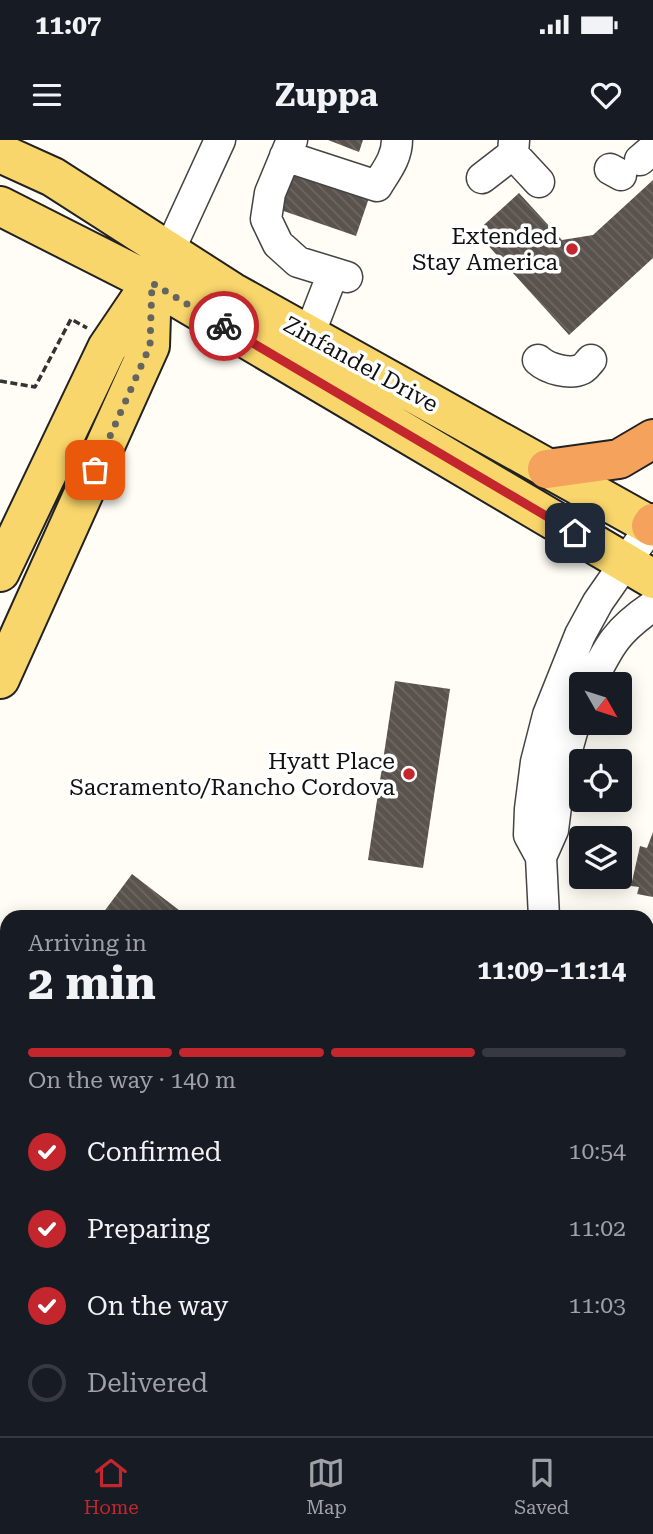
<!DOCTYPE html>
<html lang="en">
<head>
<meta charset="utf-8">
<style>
	:root { --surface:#171b24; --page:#242831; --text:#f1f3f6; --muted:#9ea1a6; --line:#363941; --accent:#c4262e }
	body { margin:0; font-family:"Roboto Serif",serif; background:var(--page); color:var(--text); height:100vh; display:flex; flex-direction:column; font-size:26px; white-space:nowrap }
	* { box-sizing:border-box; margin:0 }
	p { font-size:23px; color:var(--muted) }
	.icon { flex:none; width:38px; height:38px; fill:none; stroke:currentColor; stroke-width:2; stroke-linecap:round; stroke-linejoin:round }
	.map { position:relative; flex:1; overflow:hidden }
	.details { position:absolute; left:0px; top:770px; width:654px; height:527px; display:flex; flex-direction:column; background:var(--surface); border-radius:21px 21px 0 0; box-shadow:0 4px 18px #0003 }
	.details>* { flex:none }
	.needle { width:46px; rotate:129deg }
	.controls { position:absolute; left:569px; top:532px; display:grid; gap:14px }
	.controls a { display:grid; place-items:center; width:63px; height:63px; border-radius:7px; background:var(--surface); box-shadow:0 4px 18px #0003; font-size:35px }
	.pin { position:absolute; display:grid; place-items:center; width:60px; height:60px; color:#fff; margin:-30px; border-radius:14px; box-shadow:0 4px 10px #0006 }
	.courier { position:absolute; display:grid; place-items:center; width:70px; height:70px; margin:-35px; border:5px solid #c4262e; border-radius:50%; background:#fff; color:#222; box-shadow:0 2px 9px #0007 }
	.overview em { font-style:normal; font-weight:700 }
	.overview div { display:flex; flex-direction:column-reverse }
	.overview { display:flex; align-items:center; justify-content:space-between; height:119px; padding:0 28px }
	h1 { font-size:46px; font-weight:700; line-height:52px }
	.bar { display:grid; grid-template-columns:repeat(4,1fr); gap:10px 7px; align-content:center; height:84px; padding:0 28px }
	.bar i { height:9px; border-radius:5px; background:var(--line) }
	.bar .selected { background:var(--accent) }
	.bar p { grid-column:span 4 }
	ol { padding:0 28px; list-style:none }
	li { display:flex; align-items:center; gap:21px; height:77px }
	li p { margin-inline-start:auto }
	li .icon { padding:7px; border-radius:50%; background:var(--accent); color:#fff; stroke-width:4 }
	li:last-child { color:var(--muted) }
	li i { width:38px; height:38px; border:4px solid var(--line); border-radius:50% }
	.status { display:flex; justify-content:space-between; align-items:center; height:49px; padding:0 35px; background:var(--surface); direction:ltr }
	.status svg { height:19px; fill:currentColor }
	header { display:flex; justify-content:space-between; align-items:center; height:91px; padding:0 28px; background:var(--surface); font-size:32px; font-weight:700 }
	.menu { display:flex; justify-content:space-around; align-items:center; height:98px; border-top:2px solid var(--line); background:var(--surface); font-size:19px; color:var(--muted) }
	.menu a { display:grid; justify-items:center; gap:4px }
	.menu .selected { color:var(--accent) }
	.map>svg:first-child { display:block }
</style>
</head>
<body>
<div class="status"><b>11:07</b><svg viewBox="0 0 49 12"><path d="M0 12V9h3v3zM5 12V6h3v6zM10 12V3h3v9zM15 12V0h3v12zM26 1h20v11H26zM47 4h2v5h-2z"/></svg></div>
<header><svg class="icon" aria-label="menu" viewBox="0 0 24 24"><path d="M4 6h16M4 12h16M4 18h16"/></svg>Zuppa<svg class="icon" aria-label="heart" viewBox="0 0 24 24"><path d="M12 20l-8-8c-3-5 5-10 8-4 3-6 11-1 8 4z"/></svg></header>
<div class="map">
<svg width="653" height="1296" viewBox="0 0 653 1296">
	<defs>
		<pattern id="building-back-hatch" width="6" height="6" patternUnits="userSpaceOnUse" patternTransform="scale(1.75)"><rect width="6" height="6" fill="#5a524d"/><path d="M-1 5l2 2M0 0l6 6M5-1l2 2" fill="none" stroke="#6d6662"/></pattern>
	</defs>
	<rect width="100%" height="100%" fill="#fffdf5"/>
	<path fill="#d5ebbd" d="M 284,1290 L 313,1290 L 322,1296 L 289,1296 L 290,1294 Z"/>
	<path fill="url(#building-back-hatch)" d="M 328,0 L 363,0 L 359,12 Z
		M 284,30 L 369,58 L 356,96 L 272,67 Z
		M 653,40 L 653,118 L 569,195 L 476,92 L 519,53 L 562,100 L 593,95 Z
		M 395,541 L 450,549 L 423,728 L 368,720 Z
		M 653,692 L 653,757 L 637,754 L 639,747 L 631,746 L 640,706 L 647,708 Z
		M 132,734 L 188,777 L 100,777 Z
		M 648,1237 L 653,1242 L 653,1289 L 648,1285 Z"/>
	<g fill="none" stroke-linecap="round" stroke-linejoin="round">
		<defs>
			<path id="minor" d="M 292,0 L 270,53 L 266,79 L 278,104 L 298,122 L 347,137
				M 514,0 L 513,14 L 539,42
				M 285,16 L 377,46 C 386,31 397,18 397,0
				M 640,20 L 653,9
				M 610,29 L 621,35
				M 482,38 L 513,14
				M 169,111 L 220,0
				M 309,195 L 333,133
				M 538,220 C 548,229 570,235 582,229 C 586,227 588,223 591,220
				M 590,544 C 609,506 616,491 653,466
				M 541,717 L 529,695 L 530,669 L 536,622 L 548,575 L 580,495 L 598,462 L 651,386
				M 544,777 L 541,717 L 553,690 L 560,635 L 572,592 L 581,568
				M 648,831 L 653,832
				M 648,874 L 653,873
				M 0,946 L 7,947
				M 0,1013 L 7,1014
				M 0,1096 L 7,1096
				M 382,1290 L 390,1296
				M 6,1296 L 8,1290
				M 35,1296 L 38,1290
				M 476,1296 L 480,1290"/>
			<path id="major" d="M 0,13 L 53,37 L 232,152 L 653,387
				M 0,66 L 152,143 L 653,439
				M 0,432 L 107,208 L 153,140
				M 0,539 L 150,206 L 152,143"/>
			<path id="highway" d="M 547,329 L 619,319 L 653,299
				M 651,386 L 653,383"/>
		</defs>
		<use href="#minor" stroke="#444" stroke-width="33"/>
		<use href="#major" stroke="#222" stroke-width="42"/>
		<use href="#highway" stroke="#222" stroke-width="42"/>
		<path stroke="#333" stroke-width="3.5" stroke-dasharray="7 3.5" stroke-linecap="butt" d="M 0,241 L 35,247 L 71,179 L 87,188"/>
		<use href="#minor" stroke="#fff" stroke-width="30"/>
		<use href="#major" stroke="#f9d66b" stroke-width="38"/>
		<use href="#highway" stroke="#f5a25d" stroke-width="38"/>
	</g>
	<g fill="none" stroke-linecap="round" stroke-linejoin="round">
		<path stroke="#646461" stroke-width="7" stroke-dasharray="0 12.6" d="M 95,330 L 150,206 L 152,143 L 224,186"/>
		<path stroke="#c4262e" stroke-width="9" d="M 224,186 L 575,393"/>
	</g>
	<g fill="#c4262e" stroke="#fff" stroke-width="2.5">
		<circle cx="572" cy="109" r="7"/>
		<circle cx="409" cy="634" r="7"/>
	</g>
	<g text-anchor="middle" stroke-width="7" stroke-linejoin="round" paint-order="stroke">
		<g font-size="23" fill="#111" stroke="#fff" text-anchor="end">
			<text x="558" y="104">Extended<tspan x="558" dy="26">Stay America</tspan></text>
			<text x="395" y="629">Hyatt Place<tspan x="395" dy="26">Sacramento/Rancho Cordova</tspan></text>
		</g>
		<g font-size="23" fill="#111" stroke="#fff">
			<text transform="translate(361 224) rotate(29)" y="8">Zinfandel Drive</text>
		</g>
	</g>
</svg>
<div class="controls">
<a><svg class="needle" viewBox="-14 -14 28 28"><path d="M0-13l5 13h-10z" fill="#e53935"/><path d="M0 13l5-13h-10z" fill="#9ea1a6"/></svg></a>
<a><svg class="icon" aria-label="locate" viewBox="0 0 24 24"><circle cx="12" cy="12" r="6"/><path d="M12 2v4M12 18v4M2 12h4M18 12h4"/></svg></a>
<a><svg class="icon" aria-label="layers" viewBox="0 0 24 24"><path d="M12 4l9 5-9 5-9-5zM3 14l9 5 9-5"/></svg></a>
</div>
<div class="pin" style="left:95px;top:330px;background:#ea580c"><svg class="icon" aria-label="bag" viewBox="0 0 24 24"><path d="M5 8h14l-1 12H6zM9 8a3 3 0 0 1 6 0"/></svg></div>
<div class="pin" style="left:575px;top:393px;background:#1f2937"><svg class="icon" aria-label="home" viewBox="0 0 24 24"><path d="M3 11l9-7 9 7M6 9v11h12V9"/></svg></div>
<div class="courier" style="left:224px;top:186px"><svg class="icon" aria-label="bike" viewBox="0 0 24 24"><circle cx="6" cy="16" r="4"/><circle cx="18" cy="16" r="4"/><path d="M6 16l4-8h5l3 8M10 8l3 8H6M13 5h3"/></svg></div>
<section class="details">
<div class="overview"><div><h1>2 min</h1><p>Arriving in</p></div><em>11:09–11:14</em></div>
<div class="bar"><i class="selected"></i><i class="selected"></i><i class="selected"></i><i></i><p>On the way · 140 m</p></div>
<ol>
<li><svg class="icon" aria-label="check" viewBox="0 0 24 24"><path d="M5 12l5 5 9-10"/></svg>Confirmed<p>10:54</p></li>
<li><svg class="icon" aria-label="check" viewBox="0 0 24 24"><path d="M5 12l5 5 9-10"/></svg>Preparing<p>11:02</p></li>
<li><svg class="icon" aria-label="check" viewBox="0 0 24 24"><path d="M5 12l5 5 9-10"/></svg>On the way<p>11:03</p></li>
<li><i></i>Delivered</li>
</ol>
</section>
</div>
<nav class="menu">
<a class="selected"><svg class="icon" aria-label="home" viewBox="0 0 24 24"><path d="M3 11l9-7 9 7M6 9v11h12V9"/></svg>Home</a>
<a><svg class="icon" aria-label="map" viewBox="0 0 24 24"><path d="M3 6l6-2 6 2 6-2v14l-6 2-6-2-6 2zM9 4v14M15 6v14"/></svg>Map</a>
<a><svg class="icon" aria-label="saved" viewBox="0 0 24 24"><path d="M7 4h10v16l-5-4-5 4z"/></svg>Saved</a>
</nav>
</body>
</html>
